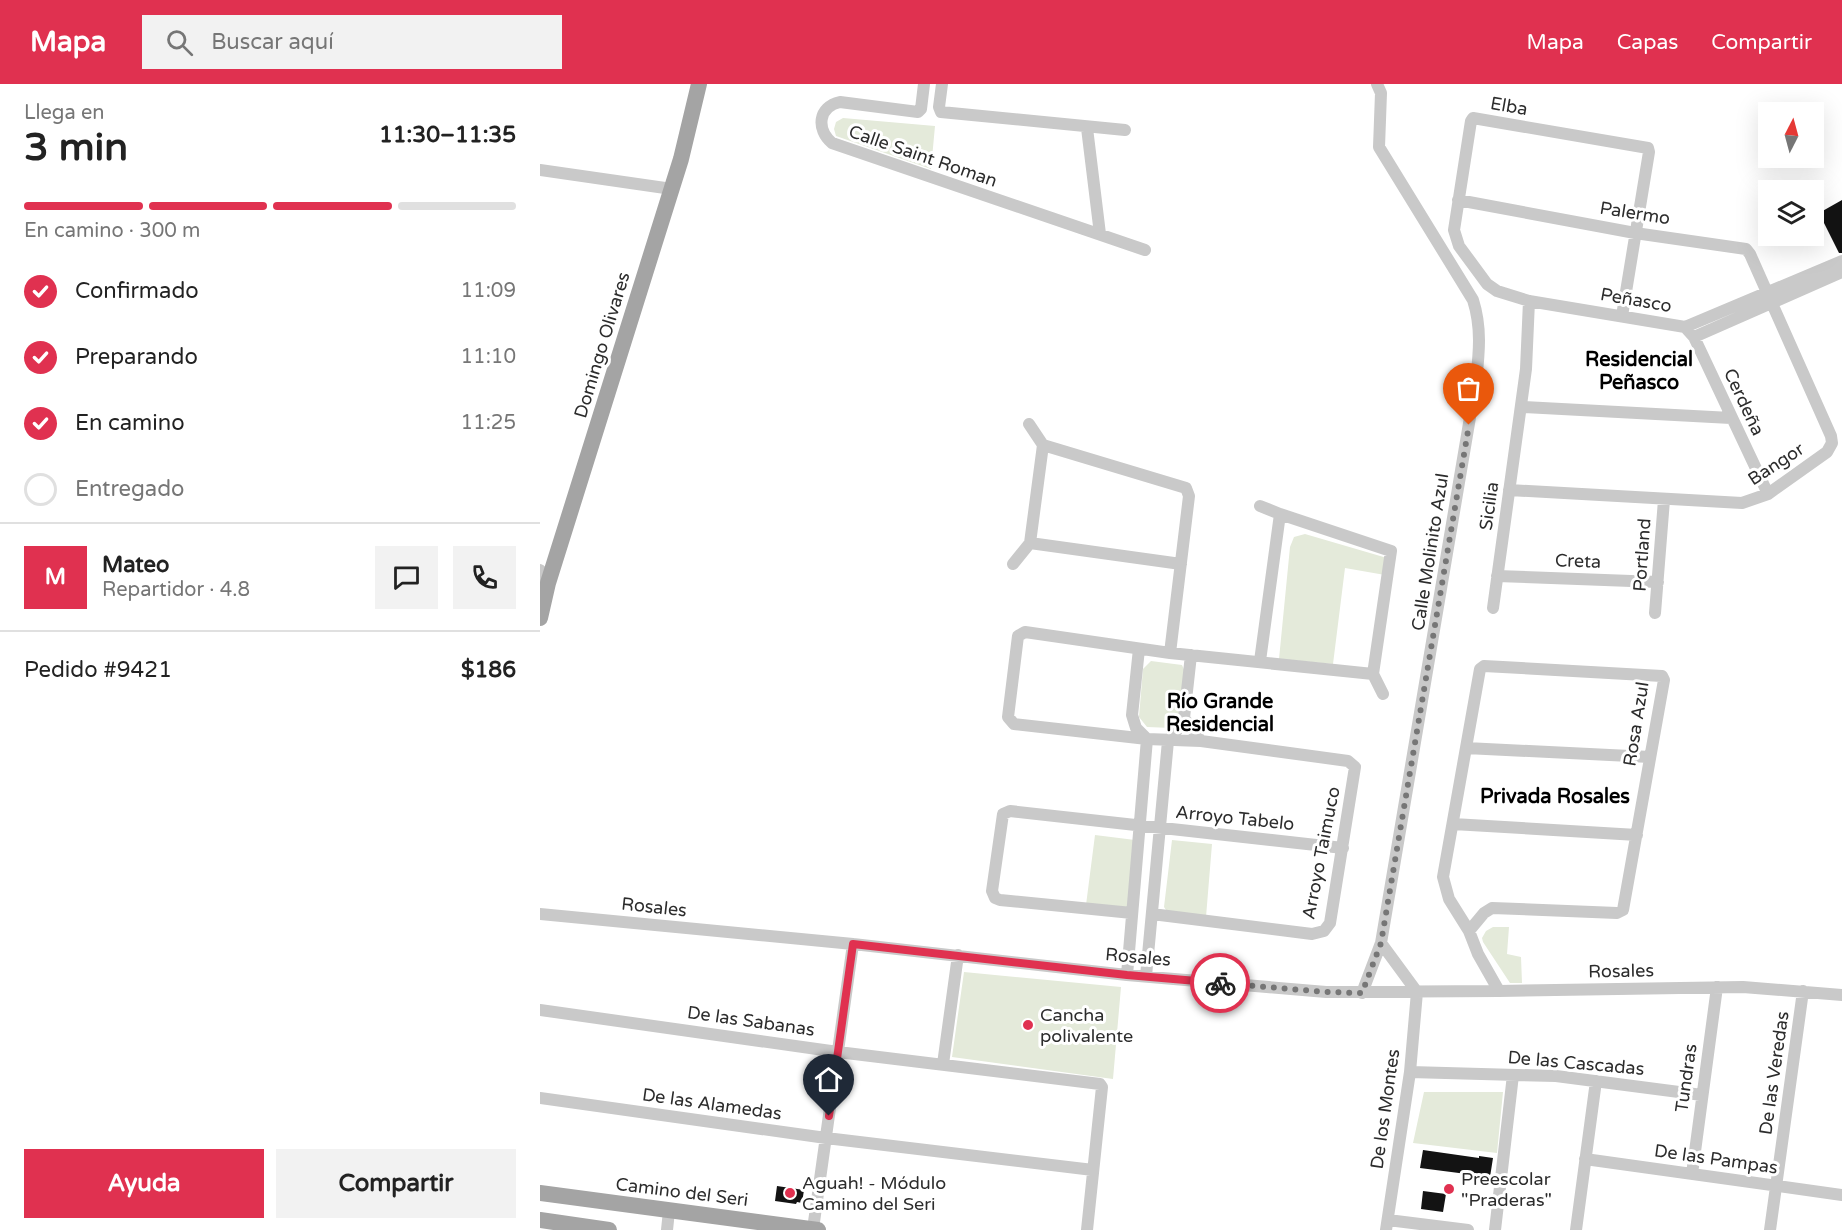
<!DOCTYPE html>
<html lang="es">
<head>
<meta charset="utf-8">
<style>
	:root { --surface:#fff; --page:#f2f2f2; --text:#222; --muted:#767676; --line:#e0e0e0; --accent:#e03150 }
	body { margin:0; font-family:"Varela Round",sans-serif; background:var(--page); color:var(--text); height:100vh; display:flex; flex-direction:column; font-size:22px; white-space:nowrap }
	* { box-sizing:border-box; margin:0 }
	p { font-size:20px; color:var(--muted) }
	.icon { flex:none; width:33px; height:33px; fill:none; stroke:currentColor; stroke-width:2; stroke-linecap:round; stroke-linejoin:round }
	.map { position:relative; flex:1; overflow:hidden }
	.details { display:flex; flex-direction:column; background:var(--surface); width:540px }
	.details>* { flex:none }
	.needle { width:39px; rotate:6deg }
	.fabs { position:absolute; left:1218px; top:18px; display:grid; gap:12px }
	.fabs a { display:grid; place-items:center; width:66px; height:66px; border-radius:0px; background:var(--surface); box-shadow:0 6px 24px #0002; font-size:30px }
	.pin { position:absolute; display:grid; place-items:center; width:51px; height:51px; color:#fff; margin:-62px -26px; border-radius:50% 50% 50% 0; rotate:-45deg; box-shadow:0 0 6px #0007 }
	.pin .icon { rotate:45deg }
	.courier { position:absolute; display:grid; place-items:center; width:60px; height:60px; margin:-30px; border:4px solid #e03150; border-radius:50%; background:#fff; color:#222; box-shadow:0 2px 8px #0007 }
	.head em { font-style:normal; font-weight:700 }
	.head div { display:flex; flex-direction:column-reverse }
	.head { display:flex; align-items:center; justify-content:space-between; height:102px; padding:0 24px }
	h1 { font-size:39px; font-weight:700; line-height:45px }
	.bar { display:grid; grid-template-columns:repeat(4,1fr); gap:9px 6px; align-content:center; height:72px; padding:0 24px }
	.bar i { height:8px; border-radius:4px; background:var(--line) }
	.bar .on { background:var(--accent) }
	.bar p { grid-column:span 4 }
	.line { display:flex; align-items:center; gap:15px; padding:0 24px; border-top:2px solid var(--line) }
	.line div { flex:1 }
	.round { display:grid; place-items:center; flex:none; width:63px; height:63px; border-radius:0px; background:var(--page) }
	ol { padding:0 24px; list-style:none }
	li { display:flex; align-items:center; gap:18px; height:66px }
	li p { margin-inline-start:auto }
	li .icon { padding:6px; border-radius:50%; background:var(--accent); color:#fff; stroke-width:4 }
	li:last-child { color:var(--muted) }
	li i { width:33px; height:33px; border:3px solid var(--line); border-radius:50% }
	.primary-button { display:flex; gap:12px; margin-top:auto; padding:12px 24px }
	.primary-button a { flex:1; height:69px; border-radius:0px; background:var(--accent); color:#fff; font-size:24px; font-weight:700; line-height:69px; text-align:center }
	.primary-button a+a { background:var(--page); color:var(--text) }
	header { display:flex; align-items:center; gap:36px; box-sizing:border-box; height:84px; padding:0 30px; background:var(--accent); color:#fff }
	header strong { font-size:28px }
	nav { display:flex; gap:33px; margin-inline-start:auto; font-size:21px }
	.search { width:420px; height:54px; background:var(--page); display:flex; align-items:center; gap:15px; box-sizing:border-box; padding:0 21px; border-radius:0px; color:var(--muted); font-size:22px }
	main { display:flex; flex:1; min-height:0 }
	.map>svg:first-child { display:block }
</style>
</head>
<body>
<header>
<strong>Mapa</strong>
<div class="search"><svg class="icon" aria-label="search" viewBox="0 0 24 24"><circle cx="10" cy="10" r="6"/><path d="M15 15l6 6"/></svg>Buscar aquí</div>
<nav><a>Mapa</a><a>Capas</a><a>Compartir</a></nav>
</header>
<main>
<section class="details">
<div class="head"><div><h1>3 min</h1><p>Llega en</p></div><em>11:30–11:35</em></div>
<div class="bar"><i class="on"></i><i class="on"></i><i class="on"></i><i></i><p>En camino · 300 m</p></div>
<ol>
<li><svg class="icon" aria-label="check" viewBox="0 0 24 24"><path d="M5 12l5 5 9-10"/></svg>Confirmado<p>11:09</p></li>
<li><svg class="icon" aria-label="check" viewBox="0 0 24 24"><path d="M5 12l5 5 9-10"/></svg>Preparando<p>11:10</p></li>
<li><svg class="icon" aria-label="check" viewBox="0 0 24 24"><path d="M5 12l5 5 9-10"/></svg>En camino<p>11:25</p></li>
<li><i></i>Entregado</li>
</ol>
<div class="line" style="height:108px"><b class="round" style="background:var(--accent);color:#fff">M</b><div><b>Mateo</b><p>Repartidor · 4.8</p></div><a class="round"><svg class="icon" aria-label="chat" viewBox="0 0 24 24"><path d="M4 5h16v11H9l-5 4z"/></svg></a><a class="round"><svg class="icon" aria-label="phone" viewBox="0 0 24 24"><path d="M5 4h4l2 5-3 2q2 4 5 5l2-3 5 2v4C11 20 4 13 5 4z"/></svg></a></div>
<div class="line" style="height:78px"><div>Pedido #9421</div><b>$186</b></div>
<div class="primary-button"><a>Ayuda</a><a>Compartir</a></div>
</section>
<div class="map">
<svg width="1302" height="1146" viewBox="0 0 1302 1146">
	<rect width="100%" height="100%" fill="#fff"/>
	<path fill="#e4eada" d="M 303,34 L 395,42 L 391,85 L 296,52 L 294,45 L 296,38 Z
		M 765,450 L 847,474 L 845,491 L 805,484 L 793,580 L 739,575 L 750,463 L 754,453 Z
		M 611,577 L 642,581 L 646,590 L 641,637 L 632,644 L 607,643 L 599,633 L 603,585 Z
		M 555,751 L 595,756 L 589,824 L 546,821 Z
		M 632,756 L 672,760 L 666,833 L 628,829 L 624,823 Z
		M 953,843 L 969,843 L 967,870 L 981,873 L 982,899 L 970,899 L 943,858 L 942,854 L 946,847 Z
		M 424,888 L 581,903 L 573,995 L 412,973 Z
		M 884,1008 L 963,1008 L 957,1069 L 873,1059 Z"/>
	<path fill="#131313" d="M 1302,116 L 1302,169 L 1299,169 L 1279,129 Z
		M 883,1066 L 939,1074 L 939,1072 L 953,1074 L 950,1093 L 880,1084 Z
		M 237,1102 L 264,1106 L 262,1119 L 257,1118 L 256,1120 L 235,1117 Z
		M 883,1107 L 906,1110 L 903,1128 L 881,1125 Z"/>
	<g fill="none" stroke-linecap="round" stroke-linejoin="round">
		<path stroke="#c9c9c9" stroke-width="12" d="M 384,0 L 381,25 L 378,28 L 300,18 C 278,23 276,45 292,59 L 605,166
			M 402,0 L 399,23 L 401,28 L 585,46
			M 547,44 L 560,150
			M 0,86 L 132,105
			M 918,116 L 1095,149 L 1206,165 L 1210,170 L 1291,352 L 1292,359 L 1287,368 L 1228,410 L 1202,419 L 969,406
			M 1082,232 L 1109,68 L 1108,64 L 933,34 L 931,37 L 914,146 L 919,162 L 947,200 L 957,207 L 989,217 L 1145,243 L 1302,177
			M 1145,243 L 1154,253 L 1228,410
			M 1154,253 L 1302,188
			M 982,323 L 1191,334
			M 489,340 L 503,361
			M 720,422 L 740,430
			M 473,480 L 490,459
			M 0,486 L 8,499
			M 957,492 L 1118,498
			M 953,524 L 986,285 L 989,217
			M 1115,529 L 1124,416
			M 630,569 L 649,412 L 646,404 L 503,361 L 490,459 L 641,480
			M 833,590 L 843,610
			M 644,634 L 661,657
			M 926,664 L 1110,673
			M 913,740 L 1097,751
			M 592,829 L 460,816 L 455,814 L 452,807 L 463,730 L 470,727 L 803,764
			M 0,830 L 313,860 L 587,891 L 786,908 L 959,907 L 1203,903 L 1302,911
			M 612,830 L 772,850 L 784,847 L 790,839 L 815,683 L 808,677 L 661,657 L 607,655 L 474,640 L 468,633 L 478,552 L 485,548 L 630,569 L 833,590 L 851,467 L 740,430 L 720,577
			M 929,847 L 944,829 L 952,824 L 1077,829 L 1083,826 L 1124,596 L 1122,592 L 944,582 L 940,585 L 903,793 L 909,815 L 929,847 L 938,870 L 959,907
			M 841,859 L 877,908 L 870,988 L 846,1146
			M 587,891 L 607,655 L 596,644 L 592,631 L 599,565
			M 606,892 L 628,657 L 638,645 L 644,634 L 651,571
			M 822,909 L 841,859 L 936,298 C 939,270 942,244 933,216 L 839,63 L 841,9 L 837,0
			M 0,926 L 298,968 L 560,1000 L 562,1003 L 547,1146
			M 403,980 L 418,871
			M 870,988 L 1016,992 L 1162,1011
			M 0,1014 L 286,1054 L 553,1086
			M 1045,1075 L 1302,1111
			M 1152,1090 L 1177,903
			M 848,1136 L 928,1146
			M 273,1145 L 313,860
			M 127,1146 L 129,1127
			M 955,1146 L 973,991
			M 1036,1146 L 1056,997
			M 1230,1146 L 1263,907"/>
		<path stroke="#a4a4a4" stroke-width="16" d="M 0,534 L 8,499 L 141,75 L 159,0
			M 0,1109 L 278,1146
			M 0,1136 L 69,1146"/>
	</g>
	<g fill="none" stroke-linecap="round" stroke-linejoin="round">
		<path stroke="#767676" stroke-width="6" stroke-dasharray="0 10.8" d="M 680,899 L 786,908 L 822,909 L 841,859 L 929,341"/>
		<path stroke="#e03150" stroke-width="8" d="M 289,1032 L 313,860 L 587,891 L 680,899"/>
	</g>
	<g fill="#e03150" stroke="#fff" stroke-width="2">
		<circle cx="488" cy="941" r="6"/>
		<circle cx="909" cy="1105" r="6"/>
		<circle cx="250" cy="1109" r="6"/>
	</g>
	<g text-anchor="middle" stroke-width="6" stroke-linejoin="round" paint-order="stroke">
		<g font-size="18" fill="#2c2c2c" stroke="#fff">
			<text transform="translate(969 22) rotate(10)" y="6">Elba</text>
			<text transform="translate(383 72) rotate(19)" y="6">Calle Saint Roman</text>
			<text transform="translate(1095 129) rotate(9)" y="6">Palermo</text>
			<text transform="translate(1096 216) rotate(10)" y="6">Peñasco</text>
			<text transform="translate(62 261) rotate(-73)" y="6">Domingo Olivares</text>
			<text transform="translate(1204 318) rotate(65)" y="6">Cerdeña</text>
			<text transform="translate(1236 380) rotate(-33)" y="6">Bangor</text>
			<text transform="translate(949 422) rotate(-82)" y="6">Sicilia</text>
			<text transform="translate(890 468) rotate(-81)" y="6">Calle Molinito Azul</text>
			<text transform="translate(1102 471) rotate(-86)" y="6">Portland</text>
			<text transform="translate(1038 477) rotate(2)" y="6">Creta</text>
			<text transform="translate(1096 640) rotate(-81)" y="6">Rosa Azul</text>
			<text transform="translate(695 734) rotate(6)" y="6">Arroyo Tabelo</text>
			<text transform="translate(781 769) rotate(-79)" y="6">Arroyo Taimuco</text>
			<text transform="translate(114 823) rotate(6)" y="6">Rosales</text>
			<text transform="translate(598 873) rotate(5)" y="6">Rosales</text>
			<text transform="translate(1081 887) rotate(-1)" y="6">Rosales</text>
			<text transform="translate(211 937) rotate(8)" y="6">De las Sabanas</text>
			<text transform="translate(1036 979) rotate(5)" y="6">De las Cascadas</text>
			<text transform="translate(1234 989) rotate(-82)" y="6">De las Veredas</text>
			<text transform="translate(1146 994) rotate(-82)" y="6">Tundras</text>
			<text transform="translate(172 1020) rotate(8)" y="6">De las Alamedas</text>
			<text transform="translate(845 1025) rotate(-82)" y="6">De los Montes</text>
			<text transform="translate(1176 1075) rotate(8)" y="6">De las Pampas</text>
			<text transform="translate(142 1108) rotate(7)" y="6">Camino del Seri</text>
		</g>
		<g font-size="18" fill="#2c2c2c" stroke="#fff" text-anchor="start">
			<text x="500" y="937">Cancha<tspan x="500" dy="21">polivalente</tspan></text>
			<text x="921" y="1101">Preescolar<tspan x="921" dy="21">"Praderas"</tspan></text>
			<text x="262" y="1105">Aguah! - Módulo<tspan x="262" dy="21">Camino del Seri</tspan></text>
		</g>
		<g font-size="20" font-weight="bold" fill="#000" stroke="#fff">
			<text x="1099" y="282">Residencial<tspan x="1099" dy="23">Peñasco</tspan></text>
			<text x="680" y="624">Río Grande<tspan x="680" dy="23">Residencial</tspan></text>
			<text x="1015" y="719">Privada Rosales</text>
		</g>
	</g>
</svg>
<div class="fabs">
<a><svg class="needle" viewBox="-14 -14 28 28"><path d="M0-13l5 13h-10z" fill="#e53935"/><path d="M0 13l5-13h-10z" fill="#767676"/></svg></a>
<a><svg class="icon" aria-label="layers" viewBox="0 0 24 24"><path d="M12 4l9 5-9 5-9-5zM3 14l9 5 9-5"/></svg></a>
</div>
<div class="pin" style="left:929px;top:341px;background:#ea580c"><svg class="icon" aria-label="bag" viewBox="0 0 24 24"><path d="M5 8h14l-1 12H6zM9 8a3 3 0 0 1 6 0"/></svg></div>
<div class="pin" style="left:289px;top:1032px;background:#1f2937"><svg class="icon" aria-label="home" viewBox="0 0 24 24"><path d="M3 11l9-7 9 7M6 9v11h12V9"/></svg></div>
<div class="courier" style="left:680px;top:899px"><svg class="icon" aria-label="bike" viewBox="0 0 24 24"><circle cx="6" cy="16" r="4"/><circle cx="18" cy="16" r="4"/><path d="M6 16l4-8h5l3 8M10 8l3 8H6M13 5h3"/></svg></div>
</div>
</main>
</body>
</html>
